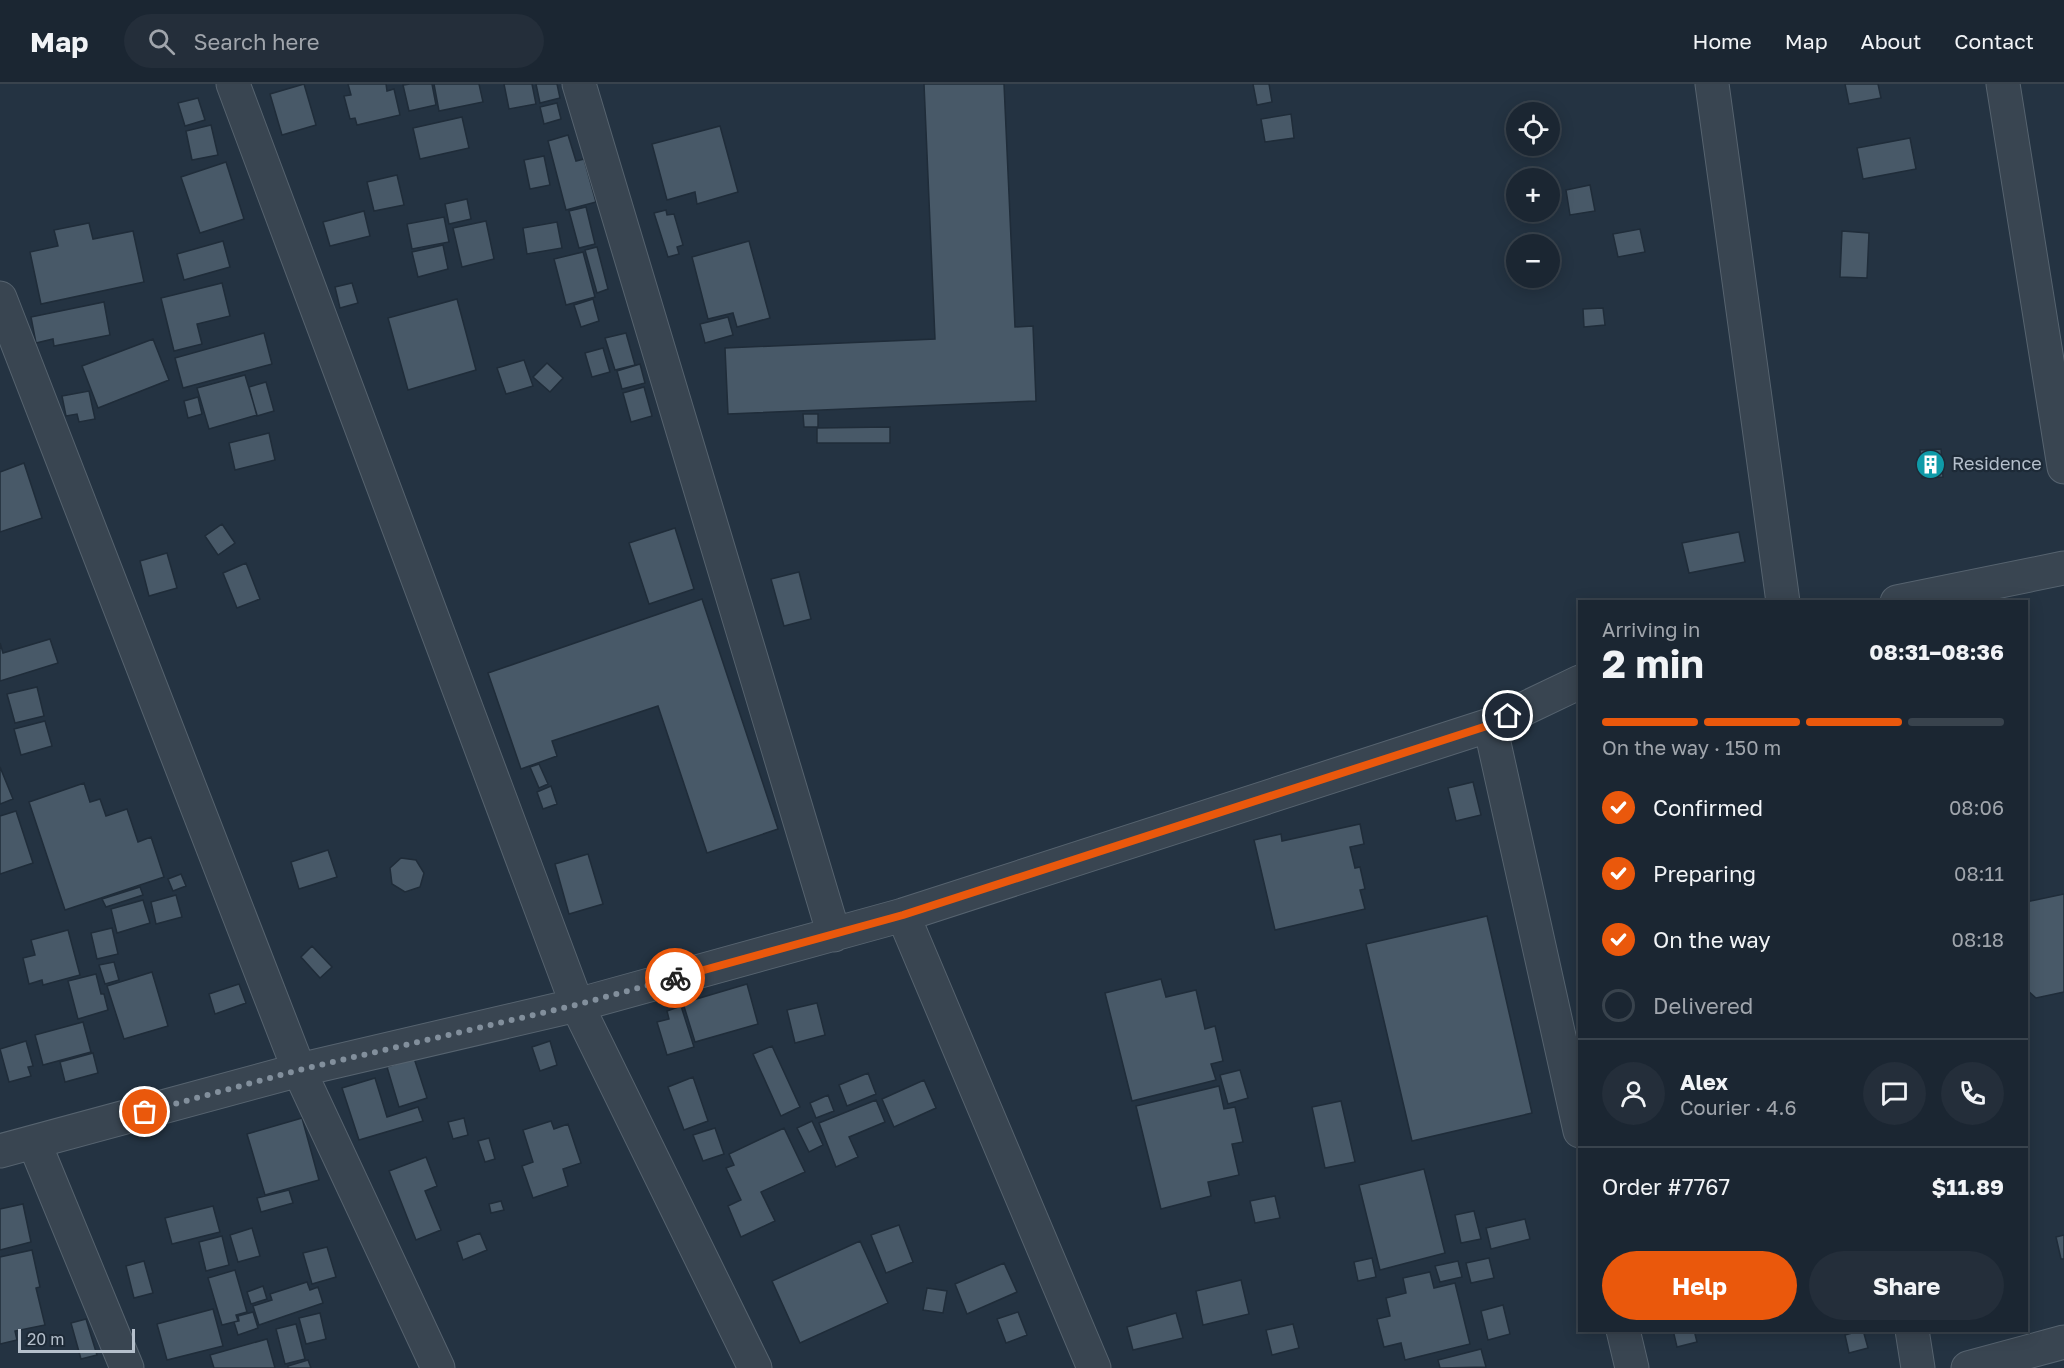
<!DOCTYPE html>
<html lang="en">
<head>
<meta charset="utf-8">
<style>
	:root { --surface:#1b2632; --page:#242e3a; --text:#f1f3f6; --muted:#a0a5ac; --line:#39434d; --accent:#ea580c }
	body { margin:0; font-family:"Golos Text",sans-serif; background:var(--page); color:var(--text); height:100vh; display:flex; flex-direction:column; font-size:22px; white-space:nowrap }
	* { box-sizing:border-box; margin:0 }
	p { font-size:20px; color:var(--muted) }
	.icon { flex:none; width:33px; height:33px; fill:none; stroke:currentColor; stroke-width:2; stroke-linecap:round; stroke-linejoin:round }
	.map { position:relative; flex:1; overflow:hidden }
	.panel { position:absolute; left:1578px; top:516px; width:450px; height:732px; display:flex; flex-direction:column; background:var(--surface); border-radius:0px; box-shadow:0 3px 15px #0003,0 0 0 2px var(--line) }
	.panel>* { flex:none }
	.controls { position:absolute; left:1506px; top:18px; display:grid; gap:12px }
	.controls a { display:grid; place-items:center; width:54px; height:54px; border-radius:50%; background:var(--surface); box-shadow:0 3px 15px #0003,0 0 0 2px var(--line); font-size:30px }
	.scale { position:absolute; left:18px; bottom:15px; width:117px; box-sizing:border-box; padding-left:6px; border:3px solid #b5c0cc; border-top:0; font-size:16px; line-height:21px; white-space:nowrap; color:#b5c0cc; -webkit-text-stroke:4px #1d2a37; paint-order:stroke }
	.pin { position:absolute; display:grid; place-items:center; width:51px; height:51px; color:#fff; margin:-26px; border:3px solid #fff; border-radius:50%; box-shadow:0 2px 6px #0007 }
	.courier { position:absolute; display:grid; place-items:center; width:60px; height:60px; margin:-30px; border:4px solid #ea580c; border-radius:50%; background:#fff; color:#222; box-shadow:0 2px 8px #0007 }
	.head em { font-style:normal; font-weight:700 }
	.head div { display:flex; flex-direction:column-reverse }
	.head { display:flex; align-items:center; justify-content:space-between; height:102px; padding:0 24px }
	h1 { font-size:39px; font-weight:700; line-height:45px }
	.bar { display:grid; grid-template-columns:repeat(4,1fr); gap:9px 6px; align-content:center; height:72px; padding:0 24px }
	.bar i { height:8px; border-radius:4px; background:var(--line) }
	.bar .active { background:var(--accent) }
	.bar p { grid-column:span 4 }
	.line { display:flex; align-items:center; gap:15px; padding:0 24px; border-top:2px solid var(--line) }
	.line div { flex:1 }
	.round { display:grid; place-items:center; flex:none; width:63px; height:63px; border-radius:32px; background:var(--page) }
	ol { padding:0 24px; list-style:none }
	li { display:flex; align-items:center; gap:18px; height:66px }
	li p { margin-inline-start:auto }
	li .icon { padding:6px; border-radius:50%; background:var(--accent); color:#fff; stroke-width:4 }
	li:last-child { color:var(--muted) }
	li i { width:33px; height:33px; border:3px solid var(--line); border-radius:50% }
	.cta { display:flex; gap:12px; margin-top:auto; padding:12px 24px }
	.cta a { flex:1; height:69px; border-radius:36px; background:var(--accent); color:#fff; font-size:24px; font-weight:700; line-height:69px; text-align:center }
	.cta a+a { background:var(--page); color:var(--text) }
	header { display:flex; align-items:center; gap:36px; box-sizing:border-box; height:84px; padding:0 30px; background:var(--surface); border-bottom:2px solid var(--line) }
	header strong { font-size:28px }
	nav { display:flex; gap:33px; margin-inline-start:auto; font-size:21px }
	.search { width:420px; height:54px; background:var(--page); display:flex; align-items:center; gap:15px; box-sizing:border-box; padding:0 21px; border-radius:33px; color:var(--muted); font-size:22px }
	.map>svg:first-child { display:block }
</style>
</head>
<body>
<header>
<strong>Map</strong>
<div class="search"><svg class="icon" aria-label="search" viewBox="0 0 24 24"><circle cx="10" cy="10" r="6"/><path d="M15 15l6 6"/></svg>Search here</div>
<nav><a>Home</a><a>Map</a><a>About</a><a>Contact</a></nav>
</header>
<div class="map">
<svg width="2064" height="1284" viewBox="0 0 2064 1284">
	<rect width="100%" height="100%" fill="#243342"/>
	<path fill="#485968" stroke="#1f2c39" stroke-width="1.5" d="M 304,0 L 316,41 L 282,51 L 270,10 Z
		M 348,0 L 386,0 L 387,7 L 394,5 L 400,31 L 357,41 L 355,34 L 350,35 L 344,12 L 351,11 Z
		M 410,0 L 432,0 L 436,21 L 409,27 L 403,1 Z
		M 434,0 L 479,0 L 483,18 L 439,27 Z
		M 504,0 L 532,0 L 536,20 L 509,25 Z
		M 536,0 L 557,0 L 560,14 L 540,19 Z
		M 924,0 L 1004,0 L 1015,243 L 1033,242 L 1036,317 L 728,330 L 725,264 L 935,255 Z
		M 1253,0 L 1269,0 L 1272,18 L 1257,21 Z
		M 1845,0 L 1878,0 L 1881,14 L 1849,20 Z
		M 198,14 L 205,36 L 185,42 L 178,19 Z
		M 557,19 L 561,35 L 544,40 L 540,23 Z
		M 1291,30 L 1294,54 L 1265,58 L 1261,35 Z
		M 462,33 L 469,64 L 420,75 L 413,44 Z
		M 211,41 L 218,71 L 192,76 L 186,47 Z
		M 720,42 L 738,108 L 697,120 L 695,108 L 667,116 L 652,60 Z
		M 568,51 L 576,77 L 584,75 L 596,118 L 566,126 L 548,57 Z
		M 1910,54 L 1916,85 L 1863,95 L 1857,64 Z
		M 544,72 L 550,101 L 530,105 L 524,76 Z
		M 226,78 L 244,135 L 200,149 L 181,93 Z
		M 397,91 L 404,121 L 374,127 L 367,98 Z
		M 1590,101 L 1595,127 L 1570,131 L 1566,106 Z
		M 467,115 L 471,135 L 449,140 L 445,120 Z
		M 586,123 L 595,160 L 579,164 L 569,127 Z
		M 666,126 L 667,131 L 674,130 L 683,161 L 677,163 L 679,170 L 668,173 L 654,129 Z
		M 364,127 L 370,152 L 330,162 L 323,138 Z
		M 444,133 L 449,158 L 412,165 L 407,140 Z
		M 486,137 L 494,175 L 462,183 L 453,144 Z
		M 557,138 L 562,164 L 527,170 L 523,144 Z
		M 89,139 L 93,155 L 133,147 L 144,198 L 41,220 L 30,168 L 58,162 L 54,146 Z
		M 1640,145 L 1645,168 L 1618,173 L 1613,150 Z
		M 1842,147 L 1869,149 L 1867,194 L 1840,193 Z
		M 223,157 L 230,183 L 184,196 L 177,170 Z
		M 749,157 L 770,234 L 737,243 L 733,229 L 708,235 L 692,173 Z
		M 443,161 L 448,185 L 418,193 L 412,168 Z
		M 597,163 L 608,205 L 597,209 L 585,166 Z
		M 583,168 L 595,213 L 566,221 L 554,175 Z
		M 222,199 L 230,232 L 197,240 L 202,260 L 174,267 L 161,214 Z
		M 352,199 L 358,219 L 340,224 L 335,203 Z
		M 457,215 L 476,286 L 408,306 L 388,234 Z
		M 593,215 L 599,237 L 581,243 L 574,221 Z
		M 104,218 L 110,251 L 54,262 L 53,255 L 36,259 L 31,233 Z
		M 1603,224 L 1605,241 L 1584,243 L 1583,225 Z
		M 728,233 L 733,251 L 705,259 L 700,240 Z
		M 264,249 L 272,280 L 183,304 L 175,274 Z
		M 626,249 L 635,281 L 615,286 L 605,254 Z
		M 153,255 L 169,296 L 98,324 L 82,282 Z
		M 603,264 L 610,288 L 592,293 L 585,269 Z
		M 524,276 L 533,302 L 506,310 L 497,284 Z
		M 547,279 L 563,294 L 550,308 L 533,293 Z
		M 640,280 L 645,299 L 622,305 L 617,287 Z
		M 245,291 L 257,331 L 209,345 L 197,304 Z
		M 266,298 L 274,327 L 257,332 L 249,303 Z
		M 644,303 L 652,332 L 631,338 L 623,309 Z
		M 89,307 L 95,335 L 79,338 L 77,330 L 66,332 L 62,312 Z
		M 198,313 L 202,330 L 188,334 L 184,317 Z
		M 803,330 L 818,330 L 818,343 L 804,343 Z
		M 890,343 L 890,359 L 817,359 L 817,344 Z
		M 269,349 L 275,376 L 235,386 L 229,359 Z
		M 1941,365 L 1943,393 L 1922,394 L 1920,366 Z
		M 24,379 L 42,434 L 0,448 L 0,388 Z
		M 222,440 L 235,459 L 218,471 L 205,452 Z
		M 675,444 L 694,505 L 649,520 L 629,459 Z
		M 1739,448 L 1745,478 L 1689,489 L 1682,459 Z
		M 167,469 L 177,504 L 149,512 L 140,477 Z
		M 246,479 L 260,515 L 237,524 L 223,489 Z
		M 799,488 L 811,535 L 784,542 L 771,495 Z
		M 702,515 L 778,745 L 707,769 L 658,622 L 552,657 L 557,672 L 521,685 L 488,589 Z
		M 50,555 L 58,579 L 0,597 L 0,559 L 3,569 Z
		M 37,603 L 44,632 L 15,639 L 7,610 Z
		M 45,637 L 52,662 L 21,671 L 14,645 Z
		M 539,680 L 548,700 L 539,704 L 530,683 Z
		M 0,683 L 13,715 L 0,720 Z
		M 1473,698 L 1481,731 L 1456,737 L 1448,704 Z
		M 84,699 L 90,718 L 100,715 L 106,732 L 127,725 L 138,758 L 151,753 L 164,793 L 65,826 L 29,718 Z
		M 551,702 L 557,720 L 543,725 L 537,708 Z
		M 16,727 L 33,779 L 0,790 L 0,732 Z
		M 1360,740 L 1364,760 L 1350,763 L 1355,784 L 1360,783 L 1365,805 L 1360,806 L 1365,825 L 1275,846 L 1254,756 L 1281,750 L 1282,757 Z
		M 328,766 L 337,793 L 299,805 L 291,778 Z
		M 588,770 L 603,820 L 569,830 L 555,780 Z
		M 401,774 L 416,776 L 424,789 L 420,803 L 405,808 L 392,800 L 390,784 Z
		M 181,790 L 186,802 L 173,807 L 168,795 Z
		M 140,803 L 143,811 L 106,823 L 102,815 Z
		M 2064,810 L 2064,908 L 2036,914 L 2026,905 L 2026,818 Z
		M 176,811 L 182,833 L 156,840 L 151,818 Z
		M 143,816 L 150,839 L 117,849 L 111,825 Z
		M 1487,832 L 1532,1029 L 1412,1057 L 1366,860 Z
		M 112,844 L 118,870 L 97,875 L 91,849 Z
		M 68,846 L 80,891 L 43,901 L 42,896 L 29,900 L 23,874 L 35,871 L 31,856 Z
		M 312,862 L 332,883 L 320,894 L 301,873 Z
		M 114,878 L 119,896 L 105,900 L 99,881 Z
		M 152,888 L 168,942 L 124,955 L 107,902 Z
		M 96,890 L 101,910 L 104,910 L 108,926 L 78,935 L 68,897 Z
		M 1161,895 L 1166,913 L 1196,906 L 1205,945 L 1215,942 L 1223,977 L 1211,980 L 1216,996 L 1132,1017 L 1105,909 Z
		M 239,900 L 246,919 L 215,930 L 209,910 Z
		M 747,900 L 758,940 L 695,958 L 683,919 Z
		M 817,919 L 825,951 L 795,959 L 787,926 Z
		M 681,922 L 694,963 L 667,971 L 657,938 L 669,935 L 667,927 Z
		M 83,938 L 91,968 L 43,981 L 35,951 Z
		M 26,957 L 33,982 L 28,983 L 31,992 L 9,998 L 0,965 Z
		M 550,957 L 557,981 L 540,987 L 532,963 Z
		M 772,962 L 800,1023 L 781,1032 L 753,970 Z
		M 93,969 L 98,989 L 65,998 L 60,978 Z
		M 414,974 L 427,1014 L 399,1023 L 387,983 Z
		M 1240,986 L 1248,1014 L 1228,1020 L 1220,991 Z
		M 868,989 L 876,1010 L 847,1022 L 839,1001 Z
		M 693,993 L 708,1037 L 684,1046 L 668,1003 Z
		M 375,994 L 387,1033 L 418,1023 L 423,1037 L 359,1056 L 342,1004 Z
		M 924,996 L 936,1024 L 894,1043 L 882,1015 Z
		M 1219,1002 L 1224,1025 L 1235,1023 L 1243,1058 L 1232,1060 L 1239,1091 L 1208,1098 L 1211,1112 L 1161,1125 L 1136,1022 Z
		M 828,1011 L 834,1027 L 816,1034 L 810,1019 Z
		M 876,1016 L 885,1038 L 849,1053 L 858,1073 L 836,1083 L 819,1039 Z
		M 1341,1017 L 1355,1078 L 1325,1084 L 1312,1023 Z
		M 302,1034 L 319,1096 L 265,1111 L 247,1050 Z
		M 464,1034 L 468,1051 L 453,1055 L 448,1038 Z
		M 551,1037 L 554,1045 L 568,1040 L 581,1079 L 563,1085 L 568,1102 L 533,1114 L 522,1082 L 533,1078 L 523,1046 Z
		M 812,1037 L 823,1061 L 809,1068 L 797,1044 Z
		M 715,1044 L 724,1070 L 703,1077 L 693,1051 Z
		M 784,1044 L 805,1088 L 761,1108 L 775,1137 L 741,1153 L 728,1122 L 741,1116 L 726,1084 L 734,1081 L 729,1070 Z
		M 489,1054 L 495,1075 L 485,1078 L 478,1057 Z
		M 426,1073 L 437,1102 L 425,1107 L 441,1146 L 416,1156 L 389,1087 Z
		M 1424,1085 L 1445,1169 L 1380,1186 L 1359,1101 Z
		M 289,1106 L 293,1119 L 261,1128 L 257,1114 Z
		M 1275,1112 L 1280,1134 L 1255,1139 L 1250,1117 Z
		M 501,1117 L 504,1126 L 491,1129 L 489,1120 Z
		M 23,1120 L 31,1158 L 0,1166 L 0,1125 Z
		M 213,1122 L 220,1148 L 172,1160 L 165,1134 Z
		M 1474,1127 L 1481,1155 L 1461,1159 L 1455,1131 Z
		M 1525,1135 L 1530,1155 L 1491,1165 L 1486,1144 Z
		M 899,1141 L 913,1178 L 886,1189 L 871,1151 Z
		M 252,1144 L 260,1172 L 238,1178 L 230,1151 Z
		M 480,1149 L 487,1166 L 463,1176 L 457,1158 Z
		M 2064,1151 L 2064,1175 L 2061,1175 L 2056,1153 Z
		M 222,1152 L 229,1181 L 206,1187 L 199,1158 Z
		M 860,1157 L 888,1219 L 800,1259 L 772,1197 Z
		M 327,1163 L 336,1193 L 312,1200 L 303,1169 Z
		M 32,1166 L 40,1203 L 36,1204 L 45,1241 L 15,1247 L 17,1256 L 0,1260 L 0,1173 Z
		M 1372,1174 L 1376,1193 L 1358,1197 L 1354,1178 Z
		M 1489,1174 L 1494,1194 L 1471,1199 L 1466,1179 Z
		M 144,1177 L 153,1209 L 134,1214 L 126,1182 Z
		M 1458,1177 L 1462,1193 L 1440,1198 L 1435,1182 Z
		M 1004,1179 L 1017,1208 L 967,1230 L 955,1200 Z
		M 235,1186 L 247,1228 L 236,1231 L 238,1237 L 222,1241 L 208,1194 Z
		M 1430,1188 L 1434,1204 L 1455,1199 L 1470,1260 L 1405,1276 L 1401,1259 L 1384,1263 L 1377,1235 L 1390,1232 L 1386,1214 L 1406,1209 L 1403,1194 Z
		M 1241,1196 L 1249,1230 L 1203,1241 L 1196,1207 Z
		M 307,1198 L 310,1206 L 318,1203 L 323,1219 L 259,1241 L 253,1222 L 272,1216 L 270,1210 Z
		M 263,1202 L 267,1215 L 251,1220 L 247,1208 Z
		M 927,1204 L 947,1207 L 943,1229 L 923,1226 Z
		M 1503,1221 L 1510,1250 L 1488,1256 L 1481,1227 Z
		M 213,1225 L 223,1262 L 167,1276 L 157,1240 Z
		M 253,1228 L 258,1244 L 238,1251 L 234,1238 L 239,1237 L 238,1232 Z
		M 1018,1228 L 1027,1251 L 1006,1259 L 997,1235 Z
		M 320,1229 L 326,1255 L 306,1260 L 299,1234 Z
		M 1176,1229 L 1183,1254 L 1133,1266 L 1127,1243 Z
		M 86,1235 L 97,1271 L 81,1275 L 71,1239 Z
		M 296,1240 L 305,1275 L 285,1280 L 276,1245 Z
		M 1293,1240 L 1299,1264 L 1272,1271 L 1266,1246 Z
		M 1673,1246 L 1694,1246 L 1697,1258 L 1677,1263 Z
		M 1863,1246 L 1868,1264 L 1849,1269 L 1845,1251 Z
		M 267,1255 L 275,1284 L 214,1284 L 210,1271 Z
		M 1481,1265 L 1486,1283 L 1440,1284 L 1438,1276 Z
		M 308,1276 L 311,1284 L 288,1284 L 288,1282 Z"/>
	<g fill="none" stroke-linecap="round" stroke-linejoin="round">
		<defs>
			<path id="street" d="M 233,0 L 577,921 L 755,1284
				M 579,0 L 834,851
				M 1712,0 L 1783,518
				M 2003,0 L 2064,383
				M 0,214 L 299,986 L 438,1284
				M 1897,518 L 2064,484
				M 1490,641 L 1580,1047
				M 903,831 L 1094,1284
				M 34,1058 L 127,1284
				M 0,1067 L 299,986 L 577,921 L 903,831 L 1490,641 L 1580,598
				M 1623,1246 L 1632,1284
				M 1912,1246 L 1918,1284
				M 1968,1284 L 2064,1258"/>
		</defs>
		<use href="#street" stroke="#56636f" stroke-width="35"/>
		<use href="#street" stroke="#394551" stroke-width="33"/>
	</g>
	<g fill="none" stroke-linecap="round" stroke-linejoin="round">
		<path stroke="#828f9c" stroke-width="6" stroke-dasharray="0 10.8" d="M 145,1028 L 299,986 L 576,921 L 675,894"/>
		<path stroke="#ea580c" stroke-width="8" d="M 675,894 L 903,831 L 1490,641 L 1508,632"/>
	</g>
	<defs>
		<symbol id="building-disc" viewBox="-11 -11 22 22"><circle r="9.5" fill="#0f9aa8" stroke="#1d2a37"/><path d="M-4-6H4V6H1V3H-1V6H-4ZM-2.5-4.3h1.7v1.8h-1.7ZM.8-4.3h1.7v1.8H.8ZM-2.5-1h1.7V.8h-1.7ZM.8-1h1.7V.8H.8Z" fill="#fff"/></symbol>
	</defs>
	<g fill-rule="evenodd">
		<use href="#building-disc" x="1914" y="364" width="33" height="33"/>
	</g>
	<g text-anchor="middle" stroke-width="4.5" stroke-linejoin="round" paint-order="stroke">
		<g font-size="18" fill="#b5c0cc" stroke="#1d2a37" text-anchor="start">
			<text x="1952" y="386">Residence</text>
		</g>
	</g>
</svg>
<div class="controls">
<a><svg class="icon" aria-label="locate" viewBox="0 0 24 24"><circle cx="12" cy="12" r="6"/><path d="M12 2v4M12 18v4M2 12h4M18 12h4"/></svg></a>
<a>+</a>
<a>−</a>
</div>
<div class="scale">20 m</div>
<div class="pin" style="left:145px;top:1028px;background:#ea580c"><svg class="icon" aria-label="bag" viewBox="0 0 24 24"><path d="M5 8h14l-1 12H6zM9 8a3 3 0 0 1 6 0"/></svg></div>
<div class="pin" style="left:1508px;top:632px;background:#1f2937"><svg class="icon" aria-label="home" viewBox="0 0 24 24"><path d="M3 11l9-7 9 7M6 9v11h12V9"/></svg></div>
<div class="courier" style="left:675px;top:894px"><svg class="icon" aria-label="bike" viewBox="0 0 24 24"><circle cx="6" cy="16" r="4"/><circle cx="18" cy="16" r="4"/><path d="M6 16l4-8h5l3 8M10 8l3 8H6M13 5h3"/></svg></div>
<section class="panel">
<div class="head"><div><h1>2 min</h1><p>Arriving in</p></div><em>08:31–08:36</em></div>
<div class="bar"><i class="active"></i><i class="active"></i><i class="active"></i><i></i><p>On the way · 150 m</p></div>
<ol>
<li><svg class="icon" aria-label="check" viewBox="0 0 24 24"><path d="M5 12l5 5 9-10"/></svg>Confirmed<p>08:06</p></li>
<li><svg class="icon" aria-label="check" viewBox="0 0 24 24"><path d="M5 12l5 5 9-10"/></svg>Preparing<p>08:11</p></li>
<li><svg class="icon" aria-label="check" viewBox="0 0 24 24"><path d="M5 12l5 5 9-10"/></svg>On the way<p>08:18</p></li>
<li><i></i>Delivered</li>
</ol>
<div class="line" style="height:108px"><a class="round"><svg class="icon" aria-label="person" viewBox="0 0 24 24"><circle cx="12" cy="8" r="4"/><path d="M4 21q1-7 8-7t8 7"/></svg></a><div><b>Alex</b><p>Courier · 4.6</p></div><a class="round"><svg class="icon" aria-label="chat" viewBox="0 0 24 24"><path d="M4 5h16v11H9l-5 4z"/></svg></a><a class="round"><svg class="icon" aria-label="phone" viewBox="0 0 24 24"><path d="M5 4h4l2 5-3 2q2 4 5 5l2-3 5 2v4C11 20 4 13 5 4z"/></svg></a></div>
<div class="line" style="height:78px"><div>Order #7767</div><b>$11.89</b></div>
<div class="cta"><a>Help</a><a>Share</a></div>
</section>
</div>
</body>
</html>
